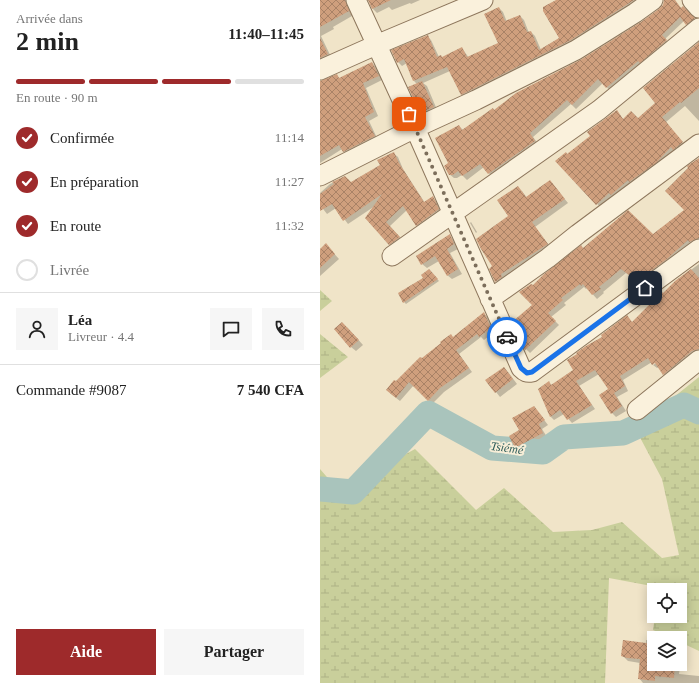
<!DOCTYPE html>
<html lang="fr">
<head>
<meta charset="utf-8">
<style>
	:root { --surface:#fff; --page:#f6f6f6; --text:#222; --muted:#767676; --line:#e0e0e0; --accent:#9e2a2b }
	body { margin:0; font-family:"Times New Roman",serif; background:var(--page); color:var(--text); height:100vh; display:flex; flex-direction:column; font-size:15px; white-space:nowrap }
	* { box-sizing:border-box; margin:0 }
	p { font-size:13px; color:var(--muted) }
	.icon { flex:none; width:22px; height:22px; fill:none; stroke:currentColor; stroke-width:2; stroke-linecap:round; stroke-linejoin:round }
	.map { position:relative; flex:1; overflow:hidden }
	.panel { display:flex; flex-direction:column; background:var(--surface); width:320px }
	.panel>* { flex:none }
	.tools { position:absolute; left:327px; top:583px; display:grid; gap:8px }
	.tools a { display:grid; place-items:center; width:40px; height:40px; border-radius:0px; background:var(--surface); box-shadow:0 2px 10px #0003; font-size:20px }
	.pin { position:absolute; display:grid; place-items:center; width:34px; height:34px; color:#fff; margin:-17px; border-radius:8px; box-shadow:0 2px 6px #0006 }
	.courier { position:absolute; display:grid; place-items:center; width:40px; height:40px; margin:-20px; border:3px solid #1a73e8; border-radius:50%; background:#fff; color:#222; box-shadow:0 1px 5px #0007 }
	.head em { font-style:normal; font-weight:700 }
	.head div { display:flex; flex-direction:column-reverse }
	.head { display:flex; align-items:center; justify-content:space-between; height:68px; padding:0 16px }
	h1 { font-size:26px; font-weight:700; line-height:30px }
	.bar { display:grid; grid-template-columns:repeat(4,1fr); gap:6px 4px; align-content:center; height:48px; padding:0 16px }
	.bar i { height:5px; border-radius:3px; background:var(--line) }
	.bar .active { background:var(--accent) }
	.bar p { grid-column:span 4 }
	.line { display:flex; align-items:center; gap:10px; padding:0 16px; border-top:1px solid var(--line) }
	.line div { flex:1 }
	.round { display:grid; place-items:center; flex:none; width:42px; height:42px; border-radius:0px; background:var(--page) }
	ol { padding:0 16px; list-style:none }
	li { display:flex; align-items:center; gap:12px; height:44px }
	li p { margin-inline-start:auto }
	li .icon { padding:4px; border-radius:50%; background:var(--accent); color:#fff; stroke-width:4 }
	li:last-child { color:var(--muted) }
	li i { width:22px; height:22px; border:2px solid var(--line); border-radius:50% }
	.action { display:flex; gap:8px; margin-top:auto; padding:8px 16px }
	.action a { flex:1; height:46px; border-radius:0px; background:var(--accent); color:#fff; font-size:16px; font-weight:700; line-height:46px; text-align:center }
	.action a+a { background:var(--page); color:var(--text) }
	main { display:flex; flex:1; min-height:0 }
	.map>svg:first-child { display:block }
</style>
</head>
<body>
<main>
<section class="panel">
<div class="head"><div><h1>2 min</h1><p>Arrivée dans</p></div><em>11:40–11:45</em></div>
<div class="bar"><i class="active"></i><i class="active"></i><i class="active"></i><i></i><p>En route · 90 m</p></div>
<ol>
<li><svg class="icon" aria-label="check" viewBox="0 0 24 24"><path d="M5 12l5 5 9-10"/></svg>Confirmée<p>11:14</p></li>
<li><svg class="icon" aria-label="check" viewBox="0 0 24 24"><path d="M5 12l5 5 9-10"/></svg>En préparation<p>11:27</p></li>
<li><svg class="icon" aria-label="check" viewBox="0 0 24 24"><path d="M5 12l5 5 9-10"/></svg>En route<p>11:32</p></li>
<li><i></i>Livrée</li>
</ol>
<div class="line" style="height:72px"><a class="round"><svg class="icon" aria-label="person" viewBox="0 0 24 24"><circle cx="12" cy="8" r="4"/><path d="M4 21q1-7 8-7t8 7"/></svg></a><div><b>Léa</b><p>Livreur · 4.4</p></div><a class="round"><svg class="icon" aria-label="chat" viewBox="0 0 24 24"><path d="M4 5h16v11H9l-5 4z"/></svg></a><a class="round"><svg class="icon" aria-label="phone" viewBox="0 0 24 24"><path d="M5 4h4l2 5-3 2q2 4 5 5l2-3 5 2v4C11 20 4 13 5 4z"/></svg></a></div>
<div class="line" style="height:52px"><div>Commande #9087</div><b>7 540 CFA</b></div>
<div class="action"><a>Aide</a><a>Partager</a></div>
</section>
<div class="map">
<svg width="379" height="683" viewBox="0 0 379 683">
	<defs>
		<pattern id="wetland-marsh" width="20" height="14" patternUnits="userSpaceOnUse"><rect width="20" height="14" fill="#c9cf9b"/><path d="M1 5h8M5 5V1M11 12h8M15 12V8" fill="none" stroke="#aeb285"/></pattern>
		<pattern id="building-cross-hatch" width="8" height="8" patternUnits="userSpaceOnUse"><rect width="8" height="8" fill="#cf9f7d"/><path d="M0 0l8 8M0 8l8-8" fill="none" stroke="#a98266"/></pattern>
	</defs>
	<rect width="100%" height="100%" fill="#f0e4c8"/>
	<path fill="url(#wetland-marsh)" d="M 0,290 L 12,301 L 0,311 Z
		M 0,334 L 28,357 L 0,378 Z
		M 379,377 L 379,651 L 360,642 L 360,638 L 351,638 L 333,630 L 335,616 L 360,616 L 360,590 L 337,590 L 337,587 L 289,578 L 285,683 L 0,683 L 0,469 L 19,491 L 95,449 L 156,510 L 184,488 L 233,532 L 272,530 L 302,522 L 342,558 L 359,555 L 342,479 L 315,428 Z"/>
	<path fill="#0003" d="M 0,0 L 31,0 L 34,18 L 32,16 L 13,27 L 14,29 L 1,36 L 12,59 L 0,64 Z
		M 49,0 L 100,0 L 91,4 L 90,3 L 72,10 L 69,7 L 57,13 L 53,9 Z
		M 238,0 L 324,0 L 255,44 L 145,98 L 141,94 L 130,71 L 103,83 L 107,86 L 118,112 L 106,117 L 101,113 L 90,88 L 97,84 L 94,81 L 87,63 L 82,66 L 78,62 L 107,36 L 111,40 L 119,57 L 122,58 L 142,48 L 149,58 L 179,44 L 179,8 L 183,12 L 187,22 L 200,16 L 204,20 L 209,33 L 211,32 L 215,36 L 221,50 L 241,39 Z
		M 345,0 L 355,0 L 361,9 L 363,7 L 378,23 L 371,28 L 364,21 L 345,39 L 350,44 L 291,92 L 283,83 L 256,109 L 251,104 L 213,137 L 219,145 L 172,177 L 164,167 L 147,180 L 142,175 L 137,178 L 134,178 L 129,174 L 130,163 L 139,126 L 143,130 L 262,60 L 321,23 L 344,5 Z
		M 379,44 L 379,121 L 365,106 L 346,122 L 366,147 L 281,208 L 236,161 L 248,155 L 271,136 L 296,111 L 304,120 L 318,120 L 336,103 Z
		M 52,63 L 56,67 L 62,80 L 46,88 L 58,116 L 49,121 L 58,140 L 28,156 L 22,149 L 0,163 L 0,81 L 17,76 L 20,79 Z
		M 73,153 L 78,157 L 83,169 L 105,203 L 113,198 L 117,202 L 123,214 L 101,229 L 97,225 L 87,210 L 70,226 L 83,241 L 74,248 L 69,244 L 55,206 L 28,224 L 16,208 L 7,214 L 0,205 L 0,193 L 10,184 L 25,177 L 31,183 L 61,166 Z
		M 379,159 L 379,243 L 322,284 L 306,273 L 283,292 L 284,293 L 277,299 L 267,288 L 266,289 L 264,287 L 244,303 L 246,305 L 231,317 L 239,325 L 210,353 L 206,349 L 213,305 L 213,287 L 264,249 L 333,235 L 365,210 Z
		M 230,181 L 248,203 L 215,227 L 231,248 L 180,285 L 176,281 L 170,269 L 173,267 L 190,216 L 202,191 L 207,198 Z
		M 151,222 L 157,232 L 156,233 L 150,223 Z
		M 130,236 L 134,240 L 138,249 L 130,253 L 142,274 L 132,279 L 127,275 L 119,261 L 107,268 L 102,264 Z
		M 10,249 L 19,259 L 0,276 L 0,250 Z
		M 379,264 L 379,354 L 347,379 L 339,367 L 337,368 L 333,365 L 340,361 L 332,362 L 303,380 L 308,391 L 297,397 L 306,411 L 296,417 L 292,413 L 289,390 L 279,374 L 259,386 L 275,409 L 252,423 L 244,414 L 234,420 L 230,416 L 229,383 L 232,385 L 254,370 L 283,337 L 307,317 L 313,323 L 364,275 Z
		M 109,270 L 119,281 L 86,304 L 84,302 L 104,279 Z
		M 164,314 L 168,317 L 174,332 L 164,340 L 161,337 L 139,354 L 152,372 L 124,392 L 112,404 L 94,385 L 80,401 L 71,394 L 76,382 L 102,360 L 133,338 Z
		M 27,327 L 43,345 L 36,351 L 31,347 Z
		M 188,372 L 197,384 L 180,397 L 176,392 Z
		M 218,412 L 228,425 L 222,429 L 227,437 L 201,451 L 196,447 L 200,431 Z
		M 326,640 L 334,641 L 334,664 L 360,664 L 360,651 L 362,653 L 359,674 L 379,676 L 379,683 L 323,683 L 319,678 L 320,663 L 308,661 L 302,655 L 326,644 Z"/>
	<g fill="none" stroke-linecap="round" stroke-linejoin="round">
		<path stroke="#a9c4bc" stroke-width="25" d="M 0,489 L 33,492 L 108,413 L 172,448 L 223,452 L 244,437 L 303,433 L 364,405 L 379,412"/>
	</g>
	<path fill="url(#building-cross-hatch)" d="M 0,0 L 25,0 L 32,17 L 29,11 L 0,27 Z
		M 48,0 L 71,0 L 52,9 Z
		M 236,0 L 314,0 L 251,40 L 141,95 L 127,67 L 93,81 L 84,59 L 77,63 L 71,50 L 108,35 L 117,57 L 121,55 L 122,57 L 142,47 L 147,57 L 178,43 L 164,14 L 179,7 L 185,21 L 200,15 L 207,32 L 211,31 L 219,50 L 239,38 L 223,11 L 223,7 Z
		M 344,0 L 355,0 L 361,8 L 363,6 L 375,18 L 366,25 L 360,17 L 342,35 L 347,40 L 320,63 L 318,61 L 286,88 L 278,79 L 252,105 L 247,100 L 210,133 L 215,141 L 168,174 L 160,164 L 142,176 L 138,171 L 133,175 L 129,175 L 124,166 L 128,163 L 115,138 L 139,125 L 142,130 L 173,108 L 174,110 L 196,93 L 262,59 L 321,22 L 339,9 L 343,5 Z
		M 0,38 L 8,54 L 0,58 Z
		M 379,42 L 379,88 L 361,103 L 360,102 L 342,117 L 363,142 L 353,150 L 351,147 L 336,163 L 309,182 L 308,180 L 291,195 L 289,193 L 276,205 L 235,161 L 246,152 L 247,154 L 270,136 L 267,132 L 297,110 L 303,119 L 311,111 L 318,118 L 335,103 L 323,88 Z
		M 52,62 L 59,76 L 43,83 L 54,112 L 45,117 L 55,136 L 23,152 L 19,145 L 0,156 L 0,81 L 17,74 L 19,78 Z
		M 102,81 L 114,107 L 100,113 L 88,87 Z
		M 74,152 L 79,163 L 104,202 L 113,196 L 119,209 L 96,226 L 83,206 L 66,222 L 80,237 L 69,245 L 45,218 L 62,194 L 23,221 L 12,204 L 0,211 L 0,194 L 14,184 L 12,182 L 25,176 L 31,182 L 60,165 L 57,160 Z
		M 379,158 L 379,238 L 369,242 L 368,240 L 347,259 L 317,281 L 301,269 L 279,287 L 281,289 L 272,295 L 263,284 L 261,286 L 260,284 L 241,298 L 243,300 L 228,313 L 236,321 L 205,350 L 192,322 L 212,305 L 199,292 L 211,284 L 213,285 L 224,274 L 261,245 L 263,248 L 308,210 L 333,234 L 364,210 L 345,191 L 368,168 L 367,166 Z
		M 230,180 L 245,199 L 212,222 L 228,244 L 181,274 L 182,277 L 175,282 L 169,269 L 172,266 L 161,249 L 156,239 L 188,216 L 177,200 L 198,186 L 206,197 Z
		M 130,234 L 134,244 L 127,249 L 138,269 L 127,276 L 115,256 L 101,265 L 96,256 Z
		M 6,243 L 15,254 L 0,268 L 0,249 Z
		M 109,269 L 118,279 L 83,303 L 78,293 L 103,278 L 101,275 Z
		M 371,269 L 379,278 L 379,349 L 372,351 L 343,375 L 335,363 L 332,365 L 328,358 L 300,376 L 305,386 L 294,393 L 302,406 L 291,414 L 279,395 L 288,389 L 275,370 L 256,381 L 272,405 L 247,420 L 240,410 L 230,417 L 218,389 L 229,381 L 231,385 L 253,370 L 247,360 L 257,354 L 256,353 L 266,346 L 282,337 L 281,335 L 307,315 L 312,322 L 342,292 L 343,293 L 355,281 Z
		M 164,312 L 171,328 L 159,337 L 157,334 L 136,350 L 149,368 L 120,388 L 108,401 L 89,382 L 76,398 L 66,390 L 74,380 L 76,381 L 100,357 L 102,358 L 121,343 L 120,342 L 131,334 L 133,337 Z
		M 22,322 L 39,340 L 30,348 L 14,329 Z
		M 184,367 L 193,379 L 175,393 L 165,380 Z
		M 214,406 L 225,420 L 219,424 L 223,433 L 195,448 L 189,436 L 199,430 L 192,418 Z
		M 303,640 L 334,644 L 334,664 L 355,664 L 354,678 L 335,676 L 335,681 L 318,679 L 320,659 L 307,658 L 301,656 Z"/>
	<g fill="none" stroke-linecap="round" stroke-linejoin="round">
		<defs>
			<path id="minor" d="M 36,0 L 95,128 L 201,368 C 205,372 207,373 212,372 L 379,249
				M 372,0 L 379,8
				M 0,70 L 56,45 L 163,0
				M 0,176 L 95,128 L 156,100 L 256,50 L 315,13 L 333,0
				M 72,256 L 279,110 L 379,28
				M 170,299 L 228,258 L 258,234 L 379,144
				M 317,410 L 379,360"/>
		</defs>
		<use href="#minor" stroke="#8d765c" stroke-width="21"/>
		<use href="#minor" stroke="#faf1dc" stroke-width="19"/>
	</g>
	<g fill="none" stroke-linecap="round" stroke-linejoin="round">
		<path stroke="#7c6e5b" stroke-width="4" stroke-dasharray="0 7.2" d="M 89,114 L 187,337"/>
		<path stroke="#1a73e8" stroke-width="5" d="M 187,337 L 201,368 L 207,373 L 212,372 L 325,288"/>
	</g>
	<g text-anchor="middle" stroke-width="4" stroke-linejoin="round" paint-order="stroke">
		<g font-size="12" font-style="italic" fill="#2f5d5a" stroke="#f7eed8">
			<text transform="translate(187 448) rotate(8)" y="4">Tsiémé</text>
		</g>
	</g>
</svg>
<div class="tools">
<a><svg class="icon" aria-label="locate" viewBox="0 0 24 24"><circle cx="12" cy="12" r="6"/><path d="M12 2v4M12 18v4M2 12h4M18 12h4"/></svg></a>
<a><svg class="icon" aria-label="layers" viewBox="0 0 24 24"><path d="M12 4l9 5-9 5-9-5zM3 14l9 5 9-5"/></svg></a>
</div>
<div class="pin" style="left:89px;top:114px;background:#ea580c"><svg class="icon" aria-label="bag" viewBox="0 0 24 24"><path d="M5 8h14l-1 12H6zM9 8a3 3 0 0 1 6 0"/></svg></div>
<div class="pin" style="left:325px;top:288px;background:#1f2937"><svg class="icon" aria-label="home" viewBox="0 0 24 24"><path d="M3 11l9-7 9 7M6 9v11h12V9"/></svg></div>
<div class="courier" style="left:187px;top:337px"><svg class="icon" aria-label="car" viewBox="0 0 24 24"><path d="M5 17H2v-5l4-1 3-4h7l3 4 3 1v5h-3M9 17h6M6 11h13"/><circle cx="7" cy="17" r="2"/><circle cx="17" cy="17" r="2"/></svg></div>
</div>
</main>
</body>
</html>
